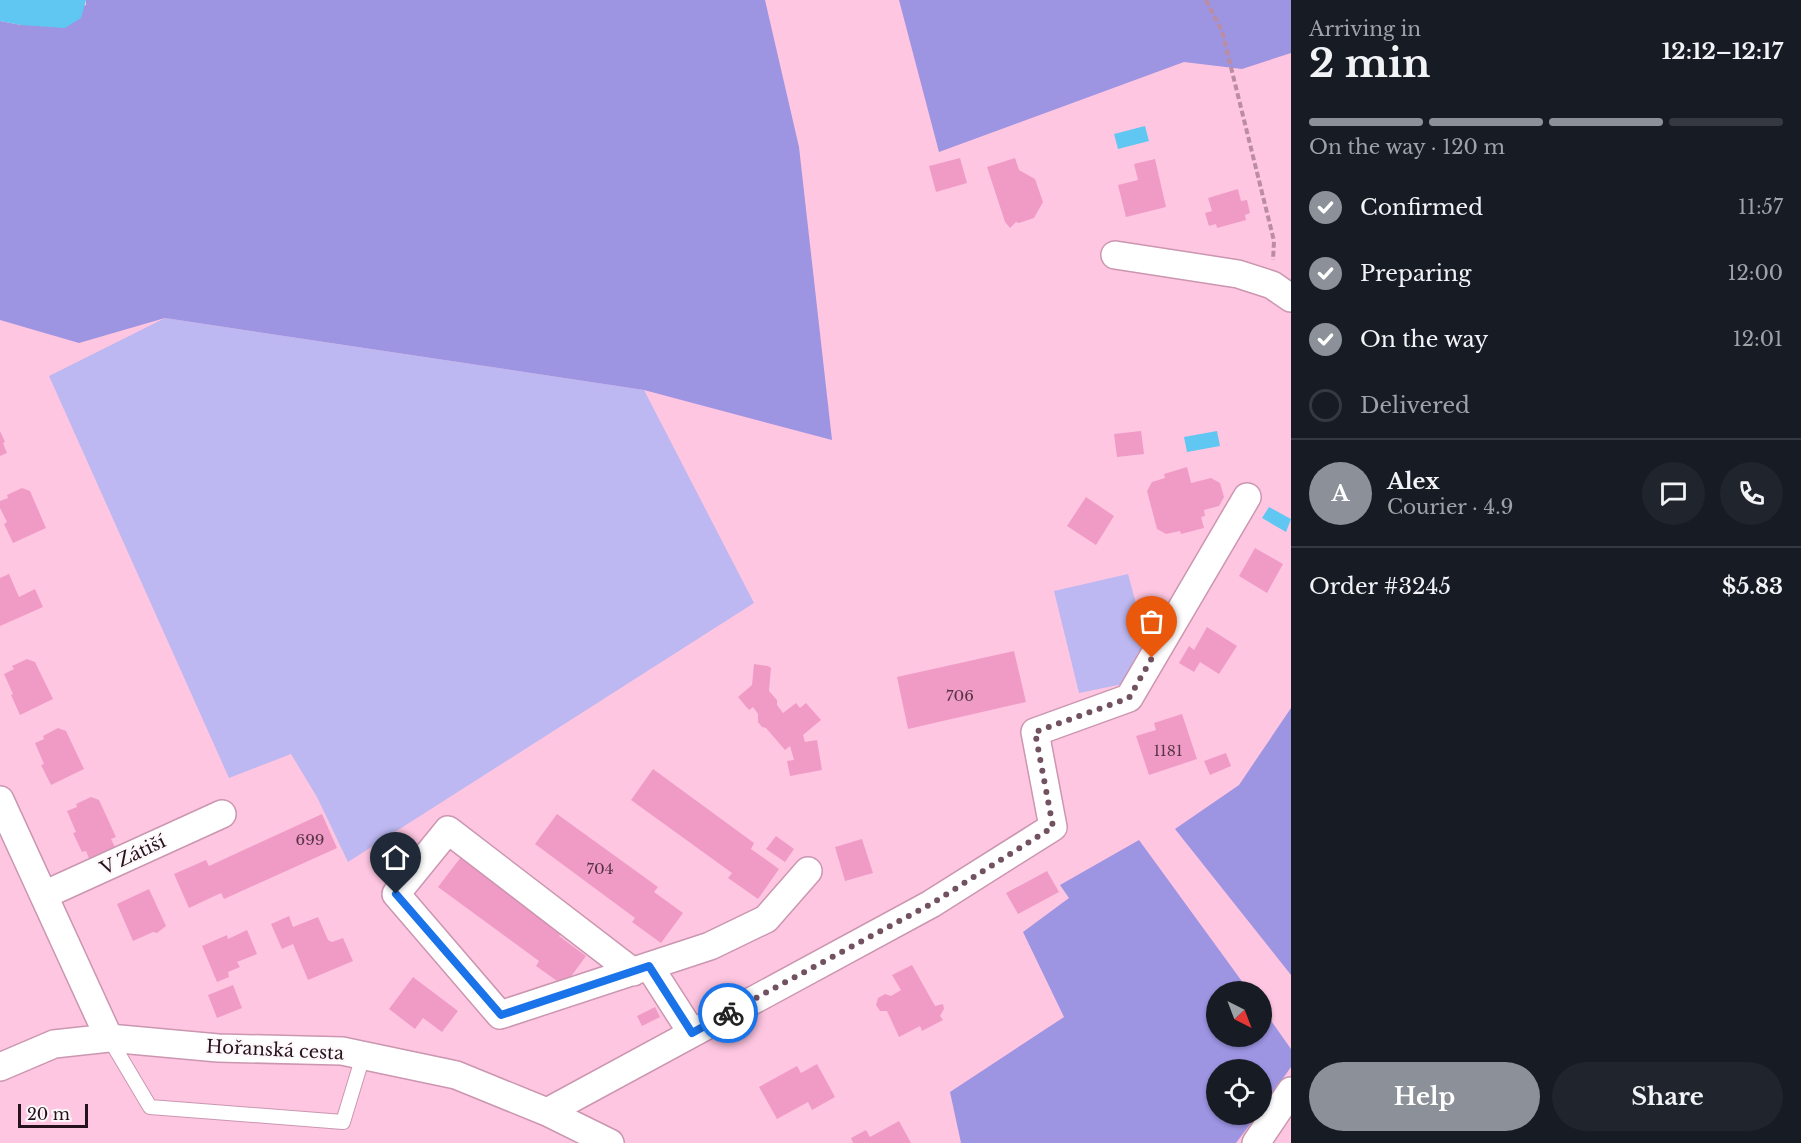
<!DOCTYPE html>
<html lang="en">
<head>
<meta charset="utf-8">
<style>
	:root { --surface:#171b24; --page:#20242c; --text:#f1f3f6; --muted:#9ea1a6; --line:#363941; --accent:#8c9099 }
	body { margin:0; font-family:"Libre Baskerville",serif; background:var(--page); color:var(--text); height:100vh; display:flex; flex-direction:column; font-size:22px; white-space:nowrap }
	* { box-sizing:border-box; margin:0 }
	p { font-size:20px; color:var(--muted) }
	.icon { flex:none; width:33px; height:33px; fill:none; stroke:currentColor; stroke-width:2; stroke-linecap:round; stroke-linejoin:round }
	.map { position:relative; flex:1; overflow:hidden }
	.side { display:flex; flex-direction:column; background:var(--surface); width:510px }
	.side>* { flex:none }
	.needle { width:39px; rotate:138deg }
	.tools { position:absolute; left:1206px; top:981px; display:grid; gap:12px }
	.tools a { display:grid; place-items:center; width:66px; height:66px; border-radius:50%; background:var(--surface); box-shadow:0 2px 4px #0004; font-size:30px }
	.scale { position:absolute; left:18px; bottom:15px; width:70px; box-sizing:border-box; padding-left:6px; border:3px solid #26121c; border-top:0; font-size:16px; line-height:21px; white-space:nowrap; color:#26121c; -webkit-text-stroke:4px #fef8fb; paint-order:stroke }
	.pin { position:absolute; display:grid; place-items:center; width:51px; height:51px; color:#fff; margin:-62px -26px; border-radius:50% 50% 50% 0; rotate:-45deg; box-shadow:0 0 6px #0007 }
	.pin .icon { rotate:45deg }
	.courier { position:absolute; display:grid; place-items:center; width:60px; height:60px; margin:-30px; border:4px solid #1a73e8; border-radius:50%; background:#fff; color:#222; box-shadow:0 2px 8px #0007 }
	.headline em { font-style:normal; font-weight:800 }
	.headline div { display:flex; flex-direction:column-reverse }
	.headline { display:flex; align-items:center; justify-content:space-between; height:102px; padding:0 18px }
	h1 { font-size:39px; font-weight:800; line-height:45px }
	.bar { display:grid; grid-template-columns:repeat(4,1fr); gap:9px 6px; align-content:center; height:72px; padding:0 18px }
	.bar i { height:8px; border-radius:4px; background:var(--line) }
	.bar .on { background:var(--accent) }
	.bar p { grid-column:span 4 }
	.line { display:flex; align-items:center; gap:15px; padding:0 18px; border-top:2px solid var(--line) }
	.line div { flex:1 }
	.round { display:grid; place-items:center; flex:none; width:63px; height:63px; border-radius:32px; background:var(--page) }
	ol { padding:0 18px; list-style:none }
	li { display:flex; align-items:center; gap:18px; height:66px }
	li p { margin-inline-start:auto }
	li .icon { padding:6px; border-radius:50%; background:var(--accent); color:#fff; stroke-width:4 }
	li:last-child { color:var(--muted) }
	li i { width:33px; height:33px; border:3px solid var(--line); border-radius:50% }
	.primary-button { display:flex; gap:12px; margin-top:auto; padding:12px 18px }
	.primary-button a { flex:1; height:69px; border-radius:36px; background:var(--accent); color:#fff; font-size:24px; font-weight:800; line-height:69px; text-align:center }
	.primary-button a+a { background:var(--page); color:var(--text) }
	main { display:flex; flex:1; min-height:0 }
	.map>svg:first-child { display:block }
</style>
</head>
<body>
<main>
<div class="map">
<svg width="1291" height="1143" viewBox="0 0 1291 1143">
	<rect width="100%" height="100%" fill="#ffc6e1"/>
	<path fill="#bdb8f1" d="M 165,318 L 644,390 L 754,603 L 348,862 L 317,797 L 291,754 L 229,778 L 49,376 Z
		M 1128,574 L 1148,647 L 1133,682 L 1079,693 L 1054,591 Z"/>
	<path fill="#9d94e2" d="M 86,0 L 765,0 L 799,147 L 832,440 L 644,390 L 165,318 L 79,343 L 0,320 L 0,21 L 21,25 L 86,5 Z
		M 899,0 L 1291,0 L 1291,53 L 1242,69 L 1184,62 L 939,152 Z
		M 1291,708 L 1291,975 L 1175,829 L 1239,785 Z
		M 1139,840 L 1249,991 L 1216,992 L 1216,1036 L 1262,1036 L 1262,1008 L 1291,1049 L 1291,1067 L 1262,1108 L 1262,1070 L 1216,1070 L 1216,1114 L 1257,1115 L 1236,1143 L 961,1143 L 950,1092 L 1064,1017 L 1023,932 L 1069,898 L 1060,885 Z"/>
	<path fill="#5fc7f2" d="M 0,0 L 86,0 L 81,18 L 65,28 L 21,25 L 0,21 Z
		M 1145,126 L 1149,141 L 1118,149 L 1114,134 Z
		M 1217,431 L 1220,446 L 1187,452 L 1184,437 Z
		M 1269,507 L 1291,519 L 1286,532 L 1262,518 Z"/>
	<path fill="#f09bc6" d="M 960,158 L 967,183 L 936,192 L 929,166 Z
		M 1015,158 L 1019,170 L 1035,179 L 1043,202 L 1034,218 L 1019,223 L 1016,222 L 1010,228 L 1005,222 L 987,167 Z
		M 1155,159 L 1166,207 L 1126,217 L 1118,185 L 1138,180 L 1134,164 Z
		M 1238,189 L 1241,201 L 1247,200 L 1250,213 L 1245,215 L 1246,220 L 1217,228 L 1216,224 L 1209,226 L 1205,213 L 1212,211 L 1208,198 Z
		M 0,431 L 5,442 L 3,443 L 7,453 L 0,456 Z
		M 1141,431 L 1144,454 L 1117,457 L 1114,434 Z
		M 1187,467 L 1191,483 L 1211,478 L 1220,483 L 1224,497 L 1219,506 L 1204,510 L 1205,516 L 1201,517 L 1204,528 L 1181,534 L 1180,531 L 1166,534 L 1157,529 L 1147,491 L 1152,482 L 1165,478 L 1164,474 Z
		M 22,488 L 30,491 L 46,528 L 13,543 L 4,524 L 7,522 L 0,508 L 0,501 L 8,498 L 7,495 Z
		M 1086,497 L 1114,516 L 1096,545 L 1067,526 Z
		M 1255,548 L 1283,564 L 1267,593 L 1239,576 Z
		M 9,574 L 19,597 L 35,589 L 43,607 L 0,626 L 0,578 Z
		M 1207,627 L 1237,646 L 1219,674 L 1200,662 L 1194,672 L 1179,663 L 1189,646 L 1194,650 Z
		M 1014,651 L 1026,702 L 908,729 L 897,677 Z
		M 27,659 L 35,662 L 53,699 L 20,715 L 11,695 L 13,694 L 4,674 L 14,669 L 12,666 Z
		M 754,664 L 768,666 L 771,668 L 769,691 L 777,700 L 777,705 L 783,713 L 796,703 L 800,708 L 806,703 L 821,720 L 803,735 L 805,742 L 817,740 L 822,770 L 790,776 L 787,761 L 794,760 L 790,746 L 785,750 L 766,728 L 762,727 L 758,722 L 758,714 L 753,707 L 749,710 L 738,697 L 752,685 Z
		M 1182,714 L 1197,759 L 1149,775 L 1136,736 L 1156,730 L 1154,723 Z
		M 58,728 L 66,731 L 84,769 L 51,785 L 41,765 L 44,764 L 35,743 L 44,739 L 43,736 Z
		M 1226,753 L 1231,766 L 1210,775 L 1204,761 Z
		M 653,769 L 754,843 L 751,849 L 779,869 L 758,899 L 728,878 L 732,873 L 631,800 Z
		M 91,797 L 99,800 L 116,837 L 111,839 L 117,851 L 91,863 L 86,851 L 82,852 L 73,833 L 76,832 L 67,811 L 77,807 L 76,804 Z
		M 322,814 L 337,848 L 224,899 L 221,893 L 189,908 L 174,874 L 206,860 L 209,866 Z
		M 557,814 L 658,887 L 654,892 L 683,913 L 661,943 L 632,922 L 635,918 L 535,844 Z
		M 776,836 L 794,849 L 785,862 L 766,849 Z
		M 862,839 L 873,873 L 845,881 L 835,847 Z
		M 461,857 L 562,931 L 559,936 L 586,956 L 564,986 L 536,966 L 539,961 L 438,887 Z
		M 1047,871 L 1059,892 L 1018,914 L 1006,893 Z
		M 149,889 L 166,926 L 157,933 L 153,932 L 133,941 L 117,904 Z
		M 289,916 L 293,927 L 318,917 L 328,940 L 332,942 L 343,938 L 353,961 L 308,980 L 293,944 L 282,949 L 271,924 Z
		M 247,930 L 257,954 L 237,962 L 240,967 L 228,972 L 229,977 L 217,982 L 202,946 L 227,935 L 228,939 Z
		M 912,965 L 935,1006 L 943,1004 L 944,1009 L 940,1016 L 943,1020 L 922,1031 L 920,1026 L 899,1037 L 887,1011 L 880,1011 L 876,1005 L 878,998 L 885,994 L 891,996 L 901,990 L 892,975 Z
		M 413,977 L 458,1011 L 442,1032 L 423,1018 L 415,1029 L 389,1009 Z
		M 233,985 L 242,1008 L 217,1018 L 208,995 Z
		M 655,1007 L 660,1017 L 642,1026 L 637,1016 Z
		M 817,1064 L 835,1097 L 812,1110 L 808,1102 L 777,1119 L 759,1087 L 797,1066 L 801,1073 Z
		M 899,1121 L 911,1143 L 853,1143 L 851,1138 L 866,1130 L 870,1137 Z"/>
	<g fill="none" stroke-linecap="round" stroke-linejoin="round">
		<defs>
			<path id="service" d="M 109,1038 L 150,1107 L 343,1122 L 363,1056"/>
			<path id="minor" d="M 1115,255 L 1238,274 L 1272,285 L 1291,298
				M 0,800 L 109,1038
				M 44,895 L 222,814
				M 649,966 L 692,1033
				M 633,972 L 448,830 L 396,894 L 500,1015 L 710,946 L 766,919 L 808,871
				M 0,1067 L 54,1044 L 109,1038 L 218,1048 L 342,1051 L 456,1075 L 547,1112 L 610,1143
				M 547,1112 L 931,904 L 1053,827 L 1035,732 L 1129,698 L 1247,497
				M 1256,1143 L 1291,1091"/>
		</defs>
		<use href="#service" stroke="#cb96b0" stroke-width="16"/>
		<use href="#minor" stroke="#cb96b0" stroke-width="30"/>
		<path stroke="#ba8da2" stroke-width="4" stroke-dasharray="6 3" stroke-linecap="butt" d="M 1206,0 L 1222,31 L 1274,241 L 1273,260"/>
		<use href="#service" stroke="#fff" stroke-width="14"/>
		<use href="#minor" stroke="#fff" stroke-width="27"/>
	</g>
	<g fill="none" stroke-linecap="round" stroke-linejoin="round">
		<path stroke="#725161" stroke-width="6" stroke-dasharray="0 10.8" d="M 728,1013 L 931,904 L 1053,827 L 1035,732 L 1129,698 L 1152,658"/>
		<path stroke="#1a73e8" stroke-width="8" d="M 396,894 L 501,1015 L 649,966 L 692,1033 L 728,1013"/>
	</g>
	<g text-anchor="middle" stroke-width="4.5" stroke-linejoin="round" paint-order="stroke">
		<g font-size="15" fill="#583446">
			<text x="960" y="701">706</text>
			<text x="1168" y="756">1181</text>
			<text x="310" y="845">699</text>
			<text x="600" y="874">704</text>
		</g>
		<g font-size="18" fill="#26121c" stroke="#fef8fb">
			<text transform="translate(133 855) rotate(-25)" y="6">V Zátiší</text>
			<text transform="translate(275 1050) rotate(3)" y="6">Hořanská cesta</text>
		</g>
	</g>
</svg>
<div class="tools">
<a><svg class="needle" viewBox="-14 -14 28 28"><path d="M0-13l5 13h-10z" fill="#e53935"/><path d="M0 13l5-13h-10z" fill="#9ea1a6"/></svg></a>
<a><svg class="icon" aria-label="locate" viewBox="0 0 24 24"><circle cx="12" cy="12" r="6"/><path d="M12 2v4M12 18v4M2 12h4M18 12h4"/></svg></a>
</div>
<div class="scale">20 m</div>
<div class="pin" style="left:1152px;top:658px;background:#ea580c"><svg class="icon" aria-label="bag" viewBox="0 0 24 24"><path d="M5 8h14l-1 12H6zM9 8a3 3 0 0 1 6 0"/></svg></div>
<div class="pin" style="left:396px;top:894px;background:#1f2937"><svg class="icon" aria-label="home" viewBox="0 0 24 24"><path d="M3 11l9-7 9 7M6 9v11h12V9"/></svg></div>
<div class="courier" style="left:728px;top:1013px"><svg class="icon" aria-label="bike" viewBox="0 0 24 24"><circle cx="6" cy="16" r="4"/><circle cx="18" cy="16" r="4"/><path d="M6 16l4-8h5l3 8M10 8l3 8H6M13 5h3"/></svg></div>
</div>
<section class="side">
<div class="headline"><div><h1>2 min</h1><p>Arriving in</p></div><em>12:12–12:17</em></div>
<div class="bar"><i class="on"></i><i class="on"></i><i class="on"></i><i></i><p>On the way · 120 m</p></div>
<ol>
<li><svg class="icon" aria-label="check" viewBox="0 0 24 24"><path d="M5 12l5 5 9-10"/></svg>Confirmed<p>11:57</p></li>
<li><svg class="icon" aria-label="check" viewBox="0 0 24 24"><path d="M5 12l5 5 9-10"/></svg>Preparing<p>12:00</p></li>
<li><svg class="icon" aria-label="check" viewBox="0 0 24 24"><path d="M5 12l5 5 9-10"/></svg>On the way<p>12:01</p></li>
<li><i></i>Delivered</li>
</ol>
<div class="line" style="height:108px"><b class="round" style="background:var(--accent);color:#fff">A</b><div><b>Alex</b><p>Courier · 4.9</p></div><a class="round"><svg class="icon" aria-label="chat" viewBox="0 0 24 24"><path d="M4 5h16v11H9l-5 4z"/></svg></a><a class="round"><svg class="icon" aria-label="phone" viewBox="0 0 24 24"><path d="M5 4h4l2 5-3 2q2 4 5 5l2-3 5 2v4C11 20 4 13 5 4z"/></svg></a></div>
<div class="line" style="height:78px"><div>Order #3245</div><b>$5.83</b></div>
<div class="primary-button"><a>Help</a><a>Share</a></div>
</section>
</main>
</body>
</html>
